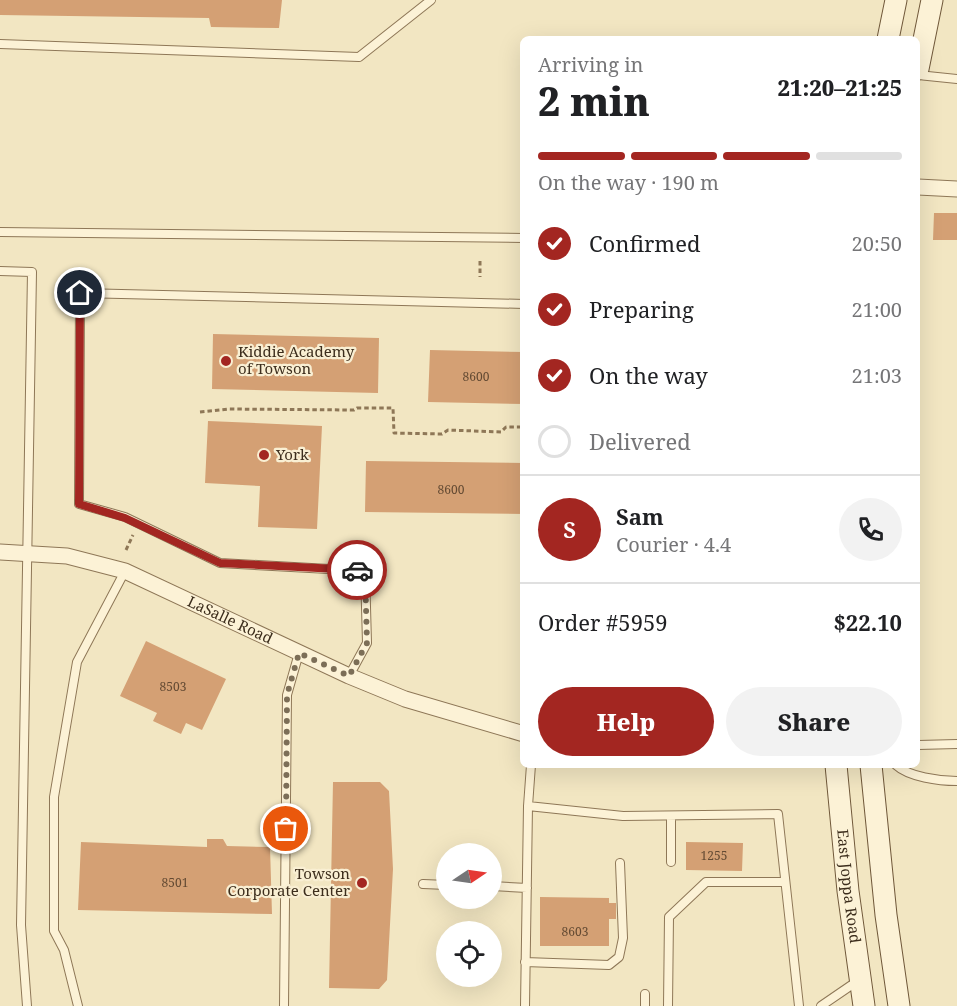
<!DOCTYPE html>
<html lang="en">
<head>
<meta charset="utf-8">
<style>
	:root { --surface:#fff; --page:#f2f2f2; --text:#202124; --muted:#757577; --line:#e0e0e0; --accent:#a32621 }
	body { margin:0; font-family:"Noto Serif",serif; background:var(--page); color:var(--text); height:100vh; display:flex; flex-direction:column; font-size:22px; white-space:nowrap }
	* { box-sizing:border-box; margin:0 }
	p { font-size:20px; color:var(--muted) }
	.icon { flex:none; width:33px; height:33px; fill:none; stroke:currentColor; stroke-width:2; stroke-linecap:round; stroke-linejoin:round }
	.map { position:relative; flex:1; overflow:hidden }
	.sheet { position:absolute; left:520px; top:36px; width:400px; height:732px; display:flex; flex-direction:column; background:var(--surface); border-radius:9px; box-shadow:0 6px 24px #0002 }
	.sheet>* { flex:none }
	.needle { width:39px; rotate:77deg }
	.buttons { position:absolute; left:436px; top:843px; display:grid; gap:12px }
	.buttons a { display:grid; place-items:center; width:66px; height:66px; border-radius:50%; background:var(--surface); box-shadow:0 6px 24px #0002; font-size:30px }
	.pin { position:absolute; display:grid; place-items:center; width:51px; height:51px; color:#fff; margin:-26px; border:3px solid #fff; border-radius:50%; box-shadow:0 2px 6px #0007 }
	.courier { position:absolute; display:grid; place-items:center; width:60px; height:60px; margin:-30px; border:4px solid #a32621; border-radius:50%; background:#fff; color:#222; box-shadow:0 2px 8px #0007 }
	.summary em { font-style:normal; font-weight:800 }
	.summary div { display:flex; flex-direction:column-reverse }
	.summary { display:flex; align-items:center; justify-content:space-between; height:102px; padding:0 18px }
	h1 { font-size:39px; font-weight:800; line-height:45px }
	.bar { display:grid; grid-template-columns:repeat(4,1fr); gap:9px 6px; align-content:center; height:72px; padding:0 18px }
	.bar i { height:8px; border-radius:4px; background:var(--line) }
	.bar .current { background:var(--accent) }
	.bar p { grid-column:span 4 }
	.line { display:flex; align-items:center; gap:15px; padding:0 18px; border-top:2px solid var(--line) }
	.line div { flex:1 }
	.round { display:grid; place-items:center; flex:none; width:63px; height:63px; border-radius:32px; background:var(--page) }
	ol { padding:0 18px; list-style:none }
	li { display:flex; align-items:center; gap:18px; height:66px }
	li p { margin-inline-start:auto }
	li .icon { padding:6px; border-radius:50%; background:var(--accent); color:#fff; stroke-width:4 }
	li:last-child { color:var(--muted) }
	li i { width:33px; height:33px; border:3px solid var(--line); border-radius:50% }
	.cta { display:flex; gap:12px; margin-top:auto; padding:12px 18px }
	.cta a { flex:1; height:69px; border-radius:36px; background:var(--accent); color:#fff; font-size:24px; font-weight:800; line-height:69px; text-align:center }
	.cta a+a { background:var(--page); color:var(--text) }
	.map>svg:first-child { display:block }
</style>
</head>
<body>
<div class="map">
<svg width="957" height="1006" viewBox="0 0 957 1006">
	<rect width="100%" height="100%" fill="#f2e6c2"/>
	<path fill="#d4a074" d="M 0,0 L 282,0 L 279,28 L 211,27 L 209,18 L 0,15 Z
		M 934,213 L 957,213 L 957,240 L 933,240 Z
		M 213,334 L 379,338 L 378,393 L 212,389 Z
		M 430,350 L 524,352 L 524,404 L 428,402 Z
		M 208,421 L 322,426 L 317,529 L 258,527 L 260,486 L 205,483 Z
		M 366,461 L 524,463 L 524,514 L 365,512 Z
		M 146,641 L 226,679 L 202,730 L 186,723 L 181,734 L 153,721 L 157,713 L 120,696 Z
		M 333,782 L 380,782 L 389,791 L 393,869 L 387,980 L 379,989 L 329,988 Z
		M 207,839 L 223,839 L 227,846 L 270,847 L 272,914 L 78,910 L 81,842 L 207,847 Z
		M 686,842 L 743,843 L 742,871 L 686,870 Z
		M 540,897 L 609,898 L 609,903 L 616,903 L 616,919 L 609,919 L 609,946 L 540,946 Z"/>
	<g fill="none" stroke-linecap="round" stroke-linejoin="round">
		<defs>
			<path id="service" d="M 0,44 L 359,57 L 431,0
				M 918,75 L 957,79
				M 0,232 L 524,238
				M 0,271 L 32,272 L 21,925 L 27,1006
				M 349,676 L 367,643 L 365,571 L 220,563 L 125,517 L 79,504 L 80,293 L 524,304
				M 918,745 L 957,744
				M 896,765 C 909,777 939,781 957,781
				M 528,806 L 623,816 L 778,814 L 799,1006
				M 671,817 L 671,862
				M 423,884 L 447,885
				M 492,886 L 527,888
				M 525,962 L 609,965 L 619,957 L 623,938 L 620,863
				M 645,994 L 645,1006
				M 78,1006 L 64,950 L 54,931 L 54,797 L 77,662 L 125,571
				M 284,1006 L 287,695 L 299,653
				M 525,1006 L 528,806 L 531,765
				M 668,1006 L 669,917 L 706,882 L 784,882
				M 821,1006 L 859,980"/>
			<g id="minor">
				<path d="M 918,187 L 957,189"/>
				<path id="s1" d="M 0,552 L 67,556 L 125,571 L 349,676 L 405,699 L 524,734"/>
			</g>
			<g id="secondary">
				<path d="M 888,39 L 896,0"/>
				<path d="M 918,69 L 932,0"/>
				<path id="s2" d="M 836,765 L 848,891 L 864,1006"/>
				<path d="M 871,765 L 886,915 L 899,1006"/>
			</g>
		</defs>
		<use href="#service" stroke="#8e7757" stroke-width="10"/>
		<use href="#minor" stroke="#8e7757" stroke-width="17"/>
		<use href="#secondary" stroke="#70583a" stroke-width="23"/>
		<path stroke="#8e7757" stroke-width="3" stroke-dasharray="4.5 3" stroke-linecap="butt" d="M 480,261 L 480,277
			M 200,412 L 229,409 L 354,410 L 357,408 L 393,408 L 394,433 L 442,434 L 448,430 L 501,432 L 506,427 L 524,427
			M 126,550 L 133,535"/>
		<use href="#service" stroke="#fcf2d6" stroke-width="8"/>
		<use href="#minor" stroke="#fcf2d6" stroke-width="15"/>
		<use href="#secondary" stroke="#fcf2d6" stroke-width="21"/>
	</g>
	<g fill="none" stroke-linecap="round" stroke-linejoin="round">
		<path stroke="#7c6e57" stroke-width="6" stroke-dasharray="0 10.8" d="M 286,829 L 287,695 L 299,653 L 349,676 L 367,643 L 365,571 L 357,570"/>
		<path stroke="#a32621" stroke-width="8" d="M 80,293 L 79,504 L 125,518 L 220,563 L 357,570"/>
	</g>
	<g fill="#a32621" stroke="#f9efd3" stroke-width="2">
		<circle cx="226" cy="361" r="6"/>
		<circle cx="264" cy="455" r="6"/>
		<circle cx="362" cy="883" r="6"/>
	</g>
	<g text-anchor="middle" stroke-width="4.5" stroke-linejoin="round" paint-order="stroke">
		<g font-size="12" fill="#634a33">
			<text x="476" y="381">8600</text>
			<text x="451" y="494">8600</text>
			<text x="173" y="691">8503</text>
			<text x="714" y="860">1255</text>
			<text x="175" y="887">8501</text>
			<text x="575" y="936">8603</text>
		</g>
		<g font-size="15" fill="#3d2e1d" stroke="#f9efd3" text-anchor="start">
			<text x="238" y="357">Kiddie Academy<tspan x="238" dy="17">of Towson</tspan></text>
			<text x="276" y="460">York</text>
			<text x="350" y="879" text-anchor="end">Towson<tspan x="350" dy="17">Corporate Center</tspan></text>
		</g>
		<g font-size="15" fill="#3d2e1d" stroke="#f9efd3">
			<text dy="5" stroke="none"><textPath href="#s1" startOffset="243">LaSalle Road</textPath></text>
			<text dy="5" stroke="none"><textPath href="#s2" startOffset="122">East Joppa Road</textPath></text>
		</g>
	</g>
</svg>
<div class="buttons">
<a><svg class="needle" viewBox="-14 -14 28 28"><path d="M0-13l5 13h-10z" fill="#e53935"/><path d="M0 13l5-13h-10z" fill="#757577"/></svg></a>
<a><svg class="icon" aria-label="locate" viewBox="0 0 24 24"><circle cx="12" cy="12" r="6"/><path d="M12 2v4M12 18v4M2 12h4M18 12h4"/></svg></a>
</div>
<div class="pin" style="left:286px;top:829px;background:#ea580c"><svg class="icon" aria-label="bag" viewBox="0 0 24 24"><path d="M5 8h14l-1 12H6zM9 8a3 3 0 0 1 6 0"/></svg></div>
<div class="pin" style="left:80px;top:293px;background:#1f2937"><svg class="icon" aria-label="home" viewBox="0 0 24 24"><path d="M3 11l9-7 9 7M6 9v11h12V9"/></svg></div>
<div class="courier" style="left:357px;top:570px"><svg class="icon" aria-label="car" viewBox="0 0 24 24"><path d="M5 17H2v-5l4-1 3-4h7l3 4 3 1v5h-3M9 17h6M6 11h13"/><circle cx="7" cy="17" r="2"/><circle cx="17" cy="17" r="2"/></svg></div>
<section class="sheet">
<div class="summary"><div><h1>2 min</h1><p>Arriving in</p></div><em>21:20–21:25</em></div>
<div class="bar"><i class="current"></i><i class="current"></i><i class="current"></i><i></i><p>On the way · 190 m</p></div>
<ol>
<li><svg class="icon" aria-label="check" viewBox="0 0 24 24"><path d="M5 12l5 5 9-10"/></svg>Confirmed<p>20:50</p></li>
<li><svg class="icon" aria-label="check" viewBox="0 0 24 24"><path d="M5 12l5 5 9-10"/></svg>Preparing<p>21:00</p></li>
<li><svg class="icon" aria-label="check" viewBox="0 0 24 24"><path d="M5 12l5 5 9-10"/></svg>On the way<p>21:03</p></li>
<li><i></i>Delivered</li>
</ol>
<div class="line" style="height:108px"><b class="round" style="background:var(--accent);color:#fff">S</b><div><b>Sam</b><p>Courier · 4.4</p></div><a class="round"><svg class="icon" aria-label="phone" viewBox="0 0 24 24"><path d="M5 4h4l2 5-3 2q2 4 5 5l2-3 5 2v4C11 20 4 13 5 4z"/></svg></a></div>
<div class="line" style="height:78px"><div>Order #5959</div><b>$22.10</b></div>
<div class="cta"><a>Help</a><a>Share</a></div>
</section>
</div>
</body>
</html>
